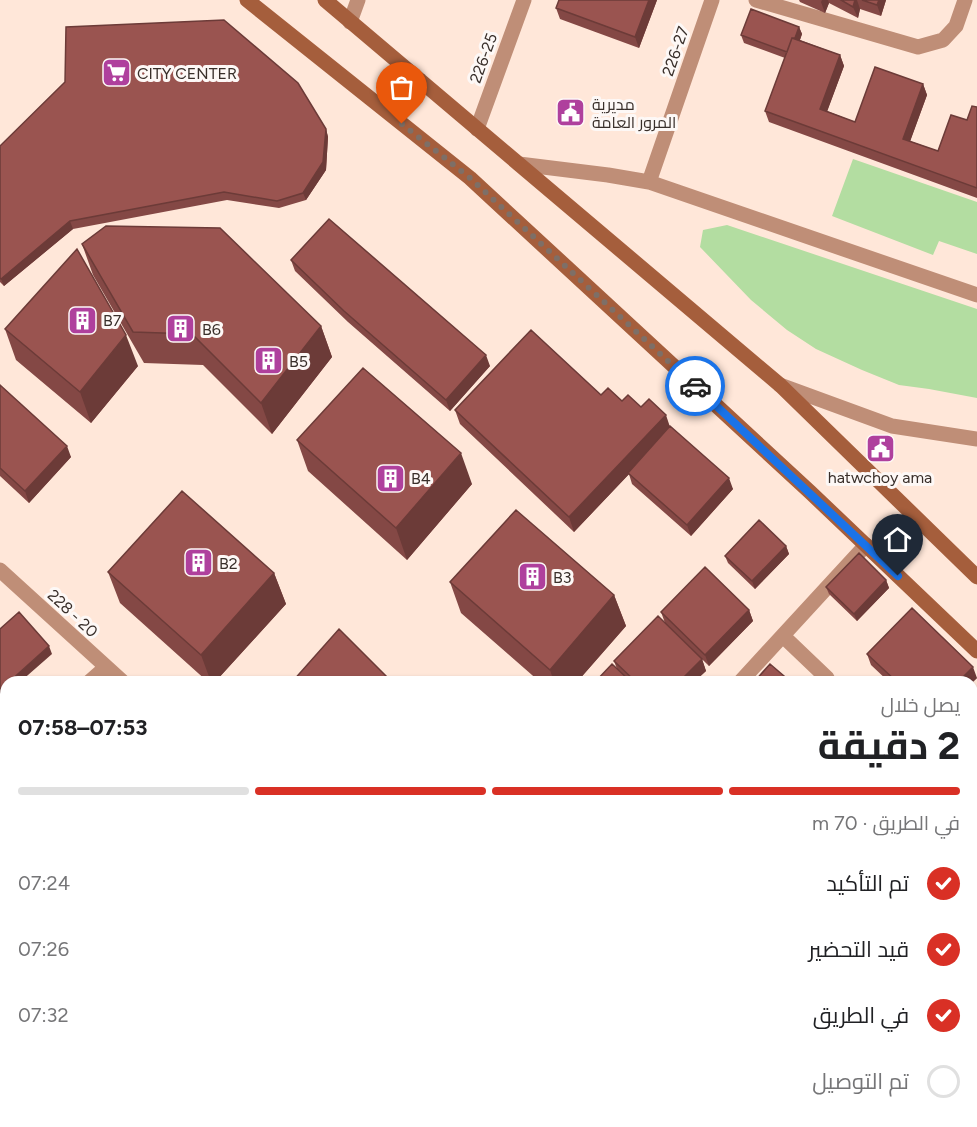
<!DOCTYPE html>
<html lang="ar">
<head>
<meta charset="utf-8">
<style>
	:root { --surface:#fff; --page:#f6f6f6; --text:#202124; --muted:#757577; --line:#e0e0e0; --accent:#d93025 }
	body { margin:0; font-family:Figtree,Cairo,sans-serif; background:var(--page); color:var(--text); direction:rtl; height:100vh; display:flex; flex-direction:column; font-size:22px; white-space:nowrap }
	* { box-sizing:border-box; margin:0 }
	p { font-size:20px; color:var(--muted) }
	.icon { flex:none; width:33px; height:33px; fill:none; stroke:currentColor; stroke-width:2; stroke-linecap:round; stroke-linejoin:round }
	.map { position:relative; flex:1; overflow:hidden; direction:ltr }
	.sheet { position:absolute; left:0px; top:676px; width:978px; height:452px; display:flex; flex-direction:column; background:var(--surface); border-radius:18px 18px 0 0; box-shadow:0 2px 4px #0004; direction:rtl }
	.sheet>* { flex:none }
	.pin { position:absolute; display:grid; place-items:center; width:51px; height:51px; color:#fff; margin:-62px -26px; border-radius:50% 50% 50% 0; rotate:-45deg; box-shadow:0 0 6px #0007 }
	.pin .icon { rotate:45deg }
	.courier { position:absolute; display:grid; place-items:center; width:60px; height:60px; margin:-30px; border:4px solid #1a73e8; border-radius:50%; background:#fff; color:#222; box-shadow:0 2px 8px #0007 }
	.summary em { font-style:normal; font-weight:700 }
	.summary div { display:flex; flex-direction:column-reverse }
	.summary { display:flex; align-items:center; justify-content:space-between; height:102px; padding:0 18px }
	h1 { font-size:39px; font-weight:700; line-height:45px }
	.bar { display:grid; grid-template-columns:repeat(4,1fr); gap:9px 6px; align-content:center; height:72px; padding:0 18px }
	.bar i { height:8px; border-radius:4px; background:var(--line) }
	.bar .on { background:var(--accent) }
	.bar p { grid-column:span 4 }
	ol { padding:0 18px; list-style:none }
	li { display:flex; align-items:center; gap:18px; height:66px }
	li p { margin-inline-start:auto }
	li .icon { padding:6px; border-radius:50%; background:var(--accent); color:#fff; stroke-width:4 }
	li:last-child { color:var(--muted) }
	li i { width:33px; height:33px; border:3px solid var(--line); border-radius:50% }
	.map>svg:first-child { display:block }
</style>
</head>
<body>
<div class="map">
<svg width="977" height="1127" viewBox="0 0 977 1127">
	<rect width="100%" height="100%" fill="#ffe7d9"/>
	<path fill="#b3dda1" d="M 853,159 L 977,202 L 977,254 L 939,241 L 933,255 L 832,216 Z
		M 727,225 L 977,309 L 977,398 L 929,389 L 899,385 L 862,370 L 816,349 L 787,330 L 751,300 L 700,247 L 703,230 Z
		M 309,1122 L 389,1122 L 386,1127 L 314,1127 Z
		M 481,1122 L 643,1122 L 654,1127 L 477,1127 Z"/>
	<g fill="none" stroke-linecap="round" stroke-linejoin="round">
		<path stroke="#bf8e77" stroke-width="15" d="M 756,0 L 918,47 L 943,40 L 956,26 L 965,0
			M 350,22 L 358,0
			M 477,129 L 524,0
			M 519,164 L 608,175 L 649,182 L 977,295
			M 649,182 L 712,0
			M 780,385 L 892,426 L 977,439
			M 0,570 L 123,682
			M 783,636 L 827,678 L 829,682
			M 89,682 L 106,667
			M 740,682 L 866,545
			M 972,752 L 977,747
			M 0,767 L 6,762
			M 972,1090 L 977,1085
			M 729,1122 L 739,1127
			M 424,1127 L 428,1122
			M 937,1127 L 942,1122"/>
		<path stroke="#a55e3c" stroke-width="15" d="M 247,0 L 470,178 L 810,492 L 977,651
			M 325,0 L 780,385 L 977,577
			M 390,114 L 420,80"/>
	</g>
	<path fill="#844845" d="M 657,0 L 639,48 L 560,19 L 556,8 Z
		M 799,0 L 886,0 L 881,16 L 860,9 L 858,18 L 829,3 L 825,13 L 800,2 Z
		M 799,27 L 802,34 L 800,40 L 840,55 L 844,66 L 827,111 L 855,122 L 923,84 L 927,95 L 910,141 L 938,151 L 967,120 L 977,107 L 977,198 L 769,122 L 765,111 L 785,58 L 744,43 L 741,35 Z
		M 326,129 L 328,137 L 326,170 L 306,200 L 279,208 L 227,200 L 73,229 L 4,286 L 0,282 L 0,146 Z
		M 82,244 L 321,326 L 332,357 L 272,434 L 203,365 L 144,363 L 93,275 Z
		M 291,260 L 490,366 L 450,411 L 348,322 L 295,271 Z
		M 5,329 L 138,366 L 91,423 L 16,360 Z
		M 0,385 L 71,457 L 29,503 L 0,476 Z
		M 622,401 L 641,407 L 670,426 L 733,489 L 691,536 L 632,484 L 629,474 L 574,532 L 460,424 L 455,410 Z
		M 297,440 L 472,484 L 407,560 L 308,471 Z
		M 786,546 L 789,554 L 755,589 L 728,563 L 725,556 Z
		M 108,572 L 274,573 L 286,604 L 215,682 L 208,682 L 120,603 Z
		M 886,580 L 889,588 L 857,621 L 829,594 L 826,587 Z
		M 450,582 L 614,595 L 626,626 L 577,682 L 540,682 L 461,613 Z
		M 749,610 L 753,621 L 709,666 L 665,623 L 661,612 Z
		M 867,654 L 977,678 L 972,682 L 889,682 L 871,665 Z
		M 702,659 L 706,671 L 694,682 L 595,682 L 617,669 L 614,661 Z
		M 6,835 L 6,868 L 0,863 L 0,841 Z
		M 977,1103 L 977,1119 L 974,1116 L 972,1110 L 972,1108 Z
		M 824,1122 L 847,1122 L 842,1127 L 829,1127 Z"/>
	<path fill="#6c3b38" d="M 649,0 L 657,0 L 639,48 L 635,37 Z
		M 822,0 L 828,0 L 829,3 L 825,13 L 821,2 Z
		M 855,0 L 857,0 L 860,9 L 858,18 L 853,7 Z
		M 879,0 L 886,0 L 881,16 L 877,5 Z
		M 799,27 L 802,34 L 792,61 L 789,53 Z
		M 840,55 L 844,66 L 824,120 L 820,109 Z
		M 923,84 L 927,95 L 907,150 L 903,139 Z
		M 326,129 L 328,137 L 326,170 L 306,200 L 303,193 Z
		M 70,221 L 73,229 L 4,286 L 1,279 Z
		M 321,326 L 332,357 L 272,434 L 261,403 Z
		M 126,335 L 138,366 L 91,423 L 80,392 Z
		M 486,355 L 490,366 L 450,411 L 446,400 Z
		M 666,415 L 671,430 L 574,532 L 569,517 Z
		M 67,446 L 71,457 L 29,503 L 25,491 Z
		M 461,453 L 472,484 L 407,560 L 396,528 Z
		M 729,478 L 733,489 L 691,536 L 687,525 Z
		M 786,546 L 789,554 L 755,589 L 752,581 Z
		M 274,573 L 286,604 L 215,682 L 211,682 L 201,655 Z
		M 886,580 L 889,588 L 857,621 L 854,614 Z
		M 614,595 L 626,626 L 577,682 L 554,682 L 550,670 Z
		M 749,610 L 753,621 L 709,666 L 705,655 Z
		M 49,646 L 52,654 L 20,682 L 9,682 Z
		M 702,659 L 706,671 L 694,682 L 679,682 Z
		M 973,667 L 977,678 L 972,683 L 958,682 Z
		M 6,685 L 6,695 L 0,700 L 0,690 Z
		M 977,1017 L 977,1028 L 972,1034 L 972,1023 Z
		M 837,1122 L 847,1122 L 842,1127 L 834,1127 L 833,1126 Z"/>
	<path fill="#9a5450" stroke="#6c3b38" stroke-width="1.5" d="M 559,0 L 649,0 L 635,37 L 556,8 Z
		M 841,0 L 855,0 L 853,7 Z
		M 862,0 L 879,0 L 877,5 Z
		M 751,9 L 799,27 L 795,38 L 792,38 L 787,52 L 741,35 Z
		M 224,20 L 298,83 L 326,129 L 323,162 L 303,193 L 277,201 L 224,192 L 70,221 L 1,279 L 0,278 L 0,146 L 65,82 L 66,27 Z
		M 792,38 L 840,55 L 820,109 L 855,122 L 875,67 L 923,84 L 903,139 L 938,151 L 951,115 L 967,120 L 972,106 L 977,107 L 977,188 L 765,111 Z
		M 329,219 L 486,355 L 446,400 L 344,311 L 291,260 Z
		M 106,226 L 220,228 L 321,326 L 261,403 L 192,334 L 133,332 L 82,244 Z
		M 77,249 L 126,335 L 80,392 L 5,329 Z
		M 531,330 L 601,395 L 608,388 L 622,401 L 628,395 L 641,407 L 649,399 L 666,415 L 569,517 L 455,410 Z
		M 363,368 L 461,453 L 396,528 L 297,440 Z
		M 0,385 L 67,446 L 25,491 L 0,468 Z
		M 670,426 L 729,478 L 687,525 L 628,473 Z
		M 182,491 L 274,573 L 201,655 L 108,572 Z
		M 516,510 L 614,595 L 550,670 L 450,582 Z
		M 759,520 L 786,546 L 752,581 L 725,556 Z
		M 859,553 L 886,580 L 854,614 L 826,587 Z
		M 705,567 L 749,610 L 705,655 L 661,612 Z
		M 912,608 L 973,667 L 958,682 L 897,682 L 867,654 Z
		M 19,612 L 49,646 L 9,682 L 6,682 L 6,685 L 0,690 L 0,629 Z
		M 658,616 L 702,659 L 679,682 L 636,682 L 614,661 Z
		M 339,629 L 392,682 L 292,682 Z
		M 612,664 L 631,682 L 595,682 Z
		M 770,664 L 791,682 L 754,682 Z
		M 972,821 L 977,826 L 977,991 L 972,986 Z
		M 6,835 L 6,861 L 0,855 L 0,841 Z
		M 972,988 L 977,993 L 977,1017 L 972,1023 Z
		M 977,1103 L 977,1114 L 972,1109 L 972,1108 Z
		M 58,1122 L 86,1122 L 90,1127 L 52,1127 Z
		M 228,1122 L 291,1122 L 296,1127 L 223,1127 Z
		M 829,1122 L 837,1122 L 833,1126 Z"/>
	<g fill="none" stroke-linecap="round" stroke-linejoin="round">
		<path stroke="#7e6f67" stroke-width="6" stroke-dasharray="0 10.8" d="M 402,124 L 470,178 L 695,386"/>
		<path stroke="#1a73e8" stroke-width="8" d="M 695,386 L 898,576"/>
	</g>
	<defs>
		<symbol id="supermarket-square" viewBox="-11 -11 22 22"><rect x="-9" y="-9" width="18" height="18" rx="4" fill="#af409d" stroke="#fdf8f6"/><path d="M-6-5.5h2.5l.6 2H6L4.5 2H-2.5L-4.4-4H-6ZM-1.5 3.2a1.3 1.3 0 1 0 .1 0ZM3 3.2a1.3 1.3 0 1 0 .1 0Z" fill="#fff"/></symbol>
		<symbol id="civic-square" viewBox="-11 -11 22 22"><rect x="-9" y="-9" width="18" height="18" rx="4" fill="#af409d" stroke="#fdf8f6"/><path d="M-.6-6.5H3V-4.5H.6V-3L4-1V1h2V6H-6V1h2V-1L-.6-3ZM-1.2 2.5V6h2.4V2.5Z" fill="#fff"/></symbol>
		<symbol id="building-square" viewBox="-11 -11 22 22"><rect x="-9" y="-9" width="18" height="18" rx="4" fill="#af409d" stroke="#fdf8f6"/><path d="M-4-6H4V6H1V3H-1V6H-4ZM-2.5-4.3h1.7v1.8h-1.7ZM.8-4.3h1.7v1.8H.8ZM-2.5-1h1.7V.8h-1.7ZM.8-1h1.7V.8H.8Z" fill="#fff"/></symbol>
	</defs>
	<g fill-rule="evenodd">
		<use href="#supermarket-square" x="100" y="56" width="33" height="33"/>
		<use href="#civic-square" x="554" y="96" width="33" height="33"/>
		<use href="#building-square" x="66" y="304" width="33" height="33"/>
		<use href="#building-square" x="164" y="312" width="33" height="33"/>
		<use href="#building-square" x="252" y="344" width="33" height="33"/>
		<use href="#civic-square" x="864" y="432" width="33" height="33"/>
		<use href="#building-square" x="374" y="462" width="33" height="33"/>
		<use href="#building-square" x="182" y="546" width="33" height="33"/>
		<use href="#building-square" x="516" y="560" width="33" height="33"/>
	</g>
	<g text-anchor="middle" stroke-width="6" stroke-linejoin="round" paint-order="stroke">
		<g font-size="16" fill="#392f2a" stroke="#fdf8f6">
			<text transform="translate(675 51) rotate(-71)" y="6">226-27</text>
			<text transform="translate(483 58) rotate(-70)" y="6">226-25</text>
			<text transform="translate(73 613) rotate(43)" y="6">228 - 20</text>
		</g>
		<g font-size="16" fill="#392f2a" stroke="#fdf8f6" text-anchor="start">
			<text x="137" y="79">CITY CENTER</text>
			<text x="592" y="110">مديرية<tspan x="592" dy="18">المرور العامة</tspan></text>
			<text x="103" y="326">B7</text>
			<text x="202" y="335">B6</text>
			<text x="289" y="367">B5</text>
			<text x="880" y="483" text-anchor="middle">hatwchoy ama</text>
			<text x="411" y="484">B4</text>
			<text x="219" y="569">B2</text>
			<text x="553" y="583">B3</text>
		</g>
	</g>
</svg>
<div class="pin" style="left:402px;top:124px;background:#ea580c"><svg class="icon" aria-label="bag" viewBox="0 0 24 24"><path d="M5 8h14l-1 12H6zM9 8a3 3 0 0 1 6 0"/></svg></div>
<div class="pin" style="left:898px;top:576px;background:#1f2937"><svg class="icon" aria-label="home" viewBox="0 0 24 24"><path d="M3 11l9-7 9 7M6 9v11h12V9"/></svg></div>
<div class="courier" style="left:695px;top:386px"><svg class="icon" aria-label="car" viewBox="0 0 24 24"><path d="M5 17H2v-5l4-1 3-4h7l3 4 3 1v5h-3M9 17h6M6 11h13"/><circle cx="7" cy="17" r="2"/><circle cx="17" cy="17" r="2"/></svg></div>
<section class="sheet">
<div class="summary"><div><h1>2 دقيقة</h1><p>يصل خلال</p></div><em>07:53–07:58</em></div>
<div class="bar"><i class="on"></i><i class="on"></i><i class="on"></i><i></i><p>في الطريق · 70 m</p></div>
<ol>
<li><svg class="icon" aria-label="check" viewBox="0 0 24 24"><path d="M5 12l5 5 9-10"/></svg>تم التأكيد<p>07:24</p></li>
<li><svg class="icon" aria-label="check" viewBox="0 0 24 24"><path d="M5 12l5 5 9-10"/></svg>قيد التحضير<p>07:26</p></li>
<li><svg class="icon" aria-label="check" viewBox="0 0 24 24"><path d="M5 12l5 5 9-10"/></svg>في الطريق<p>07:32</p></li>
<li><i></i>تم التوصيل</li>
</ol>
</section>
</div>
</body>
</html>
